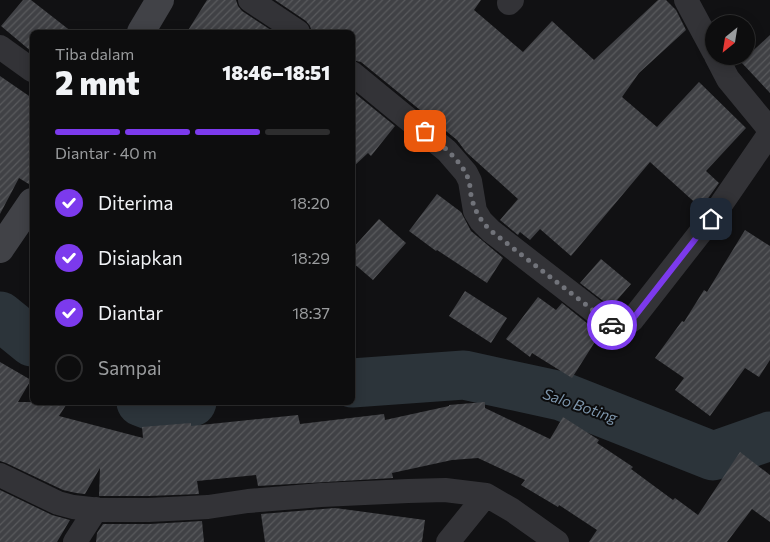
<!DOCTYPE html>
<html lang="id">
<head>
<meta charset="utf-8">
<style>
	:root { --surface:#0d0d0e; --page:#1b1b1c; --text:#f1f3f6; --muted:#9a9c9e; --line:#2d2d2e; --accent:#7c3aed }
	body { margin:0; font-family:Commissioner,sans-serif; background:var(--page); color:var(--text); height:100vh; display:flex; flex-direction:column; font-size:19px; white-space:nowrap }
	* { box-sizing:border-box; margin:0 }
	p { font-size:16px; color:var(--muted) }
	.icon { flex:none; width:28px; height:28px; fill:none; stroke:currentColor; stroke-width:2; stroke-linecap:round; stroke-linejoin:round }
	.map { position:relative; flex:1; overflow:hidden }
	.sheet { position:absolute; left:30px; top:30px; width:325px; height:375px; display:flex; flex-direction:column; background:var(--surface); border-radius:8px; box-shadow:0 2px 12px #0003,0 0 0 1px var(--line) }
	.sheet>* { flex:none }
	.needle { width:32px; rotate:210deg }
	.tools { position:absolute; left:705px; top:15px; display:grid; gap:10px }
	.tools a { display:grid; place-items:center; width:50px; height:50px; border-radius:50%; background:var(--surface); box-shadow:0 2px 12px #0003,0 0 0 1px var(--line); font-size:25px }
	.pin { position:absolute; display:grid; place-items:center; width:42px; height:42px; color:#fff; margin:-21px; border-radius:10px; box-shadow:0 2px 8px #0006 }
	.courier { position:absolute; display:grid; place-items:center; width:50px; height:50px; margin:-25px; border:4px solid #7c3aed; border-radius:50%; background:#fff; color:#222; box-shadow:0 1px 6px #0007 }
	.summary em { font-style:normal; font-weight:800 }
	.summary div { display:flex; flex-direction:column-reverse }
	.summary { display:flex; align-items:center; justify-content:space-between; height:85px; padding:0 25px }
	h1 { font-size:32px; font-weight:800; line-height:38px }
	.bar { display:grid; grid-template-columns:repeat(4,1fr); gap:8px 5px; align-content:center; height:60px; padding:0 25px }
	.bar i { height:6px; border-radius:4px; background:var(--line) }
	.bar .on { background:var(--accent) }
	.bar p { grid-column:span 4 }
	ol { padding:0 25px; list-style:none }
	li { display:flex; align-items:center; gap:15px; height:55px }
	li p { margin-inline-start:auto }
	li .icon { padding:5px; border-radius:50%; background:var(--accent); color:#fff; stroke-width:4 }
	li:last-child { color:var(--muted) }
	li i { width:28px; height:28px; border:2px solid var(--line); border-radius:50% }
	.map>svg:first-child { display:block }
</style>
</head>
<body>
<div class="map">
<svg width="770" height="542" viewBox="0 0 770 542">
	<defs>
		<pattern id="building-hatch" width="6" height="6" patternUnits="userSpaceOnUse" patternTransform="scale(1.25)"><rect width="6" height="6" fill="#404145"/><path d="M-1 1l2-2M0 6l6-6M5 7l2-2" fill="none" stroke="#595a5d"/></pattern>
	</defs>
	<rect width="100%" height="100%" fill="#111113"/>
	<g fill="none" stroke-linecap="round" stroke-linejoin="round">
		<path stroke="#2c343a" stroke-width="49" d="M 0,316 L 32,342
			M 352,383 L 464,375 L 561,396 L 713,456 L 770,436
			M 141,402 L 154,407 L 192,402"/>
	</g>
	<path fill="url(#building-hatch)" d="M 23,0 L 31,0 L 72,32 L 32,32 L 32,52 L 1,26 Z
		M 207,0 L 236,0 L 238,6 L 242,11 L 274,32 L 187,32 Z
		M 275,0 L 481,0 L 474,10 L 523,52 L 552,21 L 594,60 L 658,0 L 666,0 L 676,10 L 686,30 L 639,73 L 622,97 L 657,127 L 699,82 L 746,128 L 706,171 L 719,183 L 701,208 L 650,162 L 571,256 L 540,229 L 530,240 L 520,232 L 518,235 L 500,220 L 518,199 L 466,152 L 457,140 L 361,62 L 352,60 L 352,32 L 312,32 L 310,26 L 306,21 Z
		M 770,35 L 770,93 L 741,62 Z
		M 0,76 L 32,98 L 32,186 L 19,178 L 0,214 Z
		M 352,91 L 395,126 L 371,156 L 368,153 L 352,168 Z
		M 437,194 L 461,212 L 471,231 L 503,258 L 487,283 L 437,250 L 436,251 L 409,231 Z
		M 379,219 L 406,243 L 373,280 L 352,262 L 352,249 Z
		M 745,230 L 770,246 L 770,360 L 759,377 L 745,368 L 710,416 L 675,390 L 684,378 L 655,358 L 682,321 L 684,322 L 704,290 L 707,292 Z
		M 601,259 L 631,284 L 611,307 L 580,283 Z
		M 465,291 L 507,318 L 491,343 L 449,316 Z
		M 538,297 L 556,310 L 562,303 L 593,328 L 590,332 L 598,337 L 572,378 L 532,353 L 530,357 L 506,339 Z
		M 0,362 L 31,380 L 18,402 L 68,402 L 59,416 L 143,438 L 142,427 L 191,423 L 191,426 L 298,415 L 300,424 L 384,414 L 385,420 L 449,406 L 449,405 L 485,402 L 485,408 L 550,439 L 563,417 L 599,440 L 597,443 L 633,467 L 631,469 L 673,500 L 675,498 L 698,515 L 740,452 L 770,475 L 770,522 L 752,509 L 727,542 L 589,542 L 597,530 L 559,505 L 558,507 L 521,485 L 525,480 L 478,458 L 452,460 L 392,473 L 393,478 L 258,486 L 256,475 L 197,481 L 199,494 L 149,496 L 99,496 L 100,468 L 85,494 L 76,493 L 63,490 L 6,463 L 0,461 Z
		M 0,490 L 52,515 L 70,520 L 57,542 L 0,542 Z
		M 335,508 L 425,520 L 422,542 L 265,542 L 261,514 Z
		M 202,521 L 204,542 L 96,542 L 97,533 L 103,524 L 150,524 Z"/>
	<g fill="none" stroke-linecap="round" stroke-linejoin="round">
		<path stroke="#333337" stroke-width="24" d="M 250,0 L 298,32
			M 686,0 L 714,52
			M 509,3 L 512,0
			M 0,47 L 32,70
			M 716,56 L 728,79 L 770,130
			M 352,73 L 447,151 L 466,173 L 470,181 L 475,211 L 481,221 L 491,231 L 616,328 L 622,328 L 632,320 L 711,219 L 770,133
			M 0,475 L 58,503 L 73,507 L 100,510 L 149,510 L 208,507 L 248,501 L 321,495 L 408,491 L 445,490 L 486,495 L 512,510 L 557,542
			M 75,542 L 96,509
			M 448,542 L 486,495"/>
		<path stroke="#414247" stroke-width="28" d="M 141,32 L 160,0
			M 0,249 L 32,202"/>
	</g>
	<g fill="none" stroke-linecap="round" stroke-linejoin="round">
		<path stroke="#71737a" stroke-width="5" stroke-dasharray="0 9" d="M 425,131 C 439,143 460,159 467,176 C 470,182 470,188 471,195 C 474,210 480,220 491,231 L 612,325"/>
		<path stroke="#7c3aed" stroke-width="6" d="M 612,325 C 620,330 625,325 632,320 L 711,219"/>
	</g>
	<g text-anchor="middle" stroke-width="4" stroke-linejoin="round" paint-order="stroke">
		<g font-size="15" font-style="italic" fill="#7d95ab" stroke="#0c0c0d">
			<text transform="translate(580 406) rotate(19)" y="5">Salo Boting</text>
		</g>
	</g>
</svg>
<div class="tools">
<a><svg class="needle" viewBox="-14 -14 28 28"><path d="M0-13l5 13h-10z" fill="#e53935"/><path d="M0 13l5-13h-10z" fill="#9a9c9e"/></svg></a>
</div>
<div class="pin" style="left:425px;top:131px;background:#ea580c"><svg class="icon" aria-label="bag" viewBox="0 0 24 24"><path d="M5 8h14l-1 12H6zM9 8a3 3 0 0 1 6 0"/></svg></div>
<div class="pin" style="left:711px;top:219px;background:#1f2937"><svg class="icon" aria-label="home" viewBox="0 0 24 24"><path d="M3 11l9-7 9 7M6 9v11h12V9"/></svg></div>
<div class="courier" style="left:612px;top:325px"><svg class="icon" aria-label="car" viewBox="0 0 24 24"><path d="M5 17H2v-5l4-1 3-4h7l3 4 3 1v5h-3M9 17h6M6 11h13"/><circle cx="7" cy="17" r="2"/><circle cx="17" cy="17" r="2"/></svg></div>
<section class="sheet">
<div class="summary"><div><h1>2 mnt</h1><p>Tiba dalam</p></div><em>18:46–18:51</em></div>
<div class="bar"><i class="on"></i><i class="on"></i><i class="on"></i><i></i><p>Diantar · 40 m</p></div>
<ol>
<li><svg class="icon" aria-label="check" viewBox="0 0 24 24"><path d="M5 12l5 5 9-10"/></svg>Diterima<p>18:20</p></li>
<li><svg class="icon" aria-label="check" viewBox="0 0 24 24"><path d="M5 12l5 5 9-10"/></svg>Disiapkan<p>18:29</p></li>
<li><svg class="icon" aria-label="check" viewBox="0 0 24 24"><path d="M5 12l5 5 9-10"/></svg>Diantar<p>18:37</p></li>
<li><i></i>Sampai</li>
</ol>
</section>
</div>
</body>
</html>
